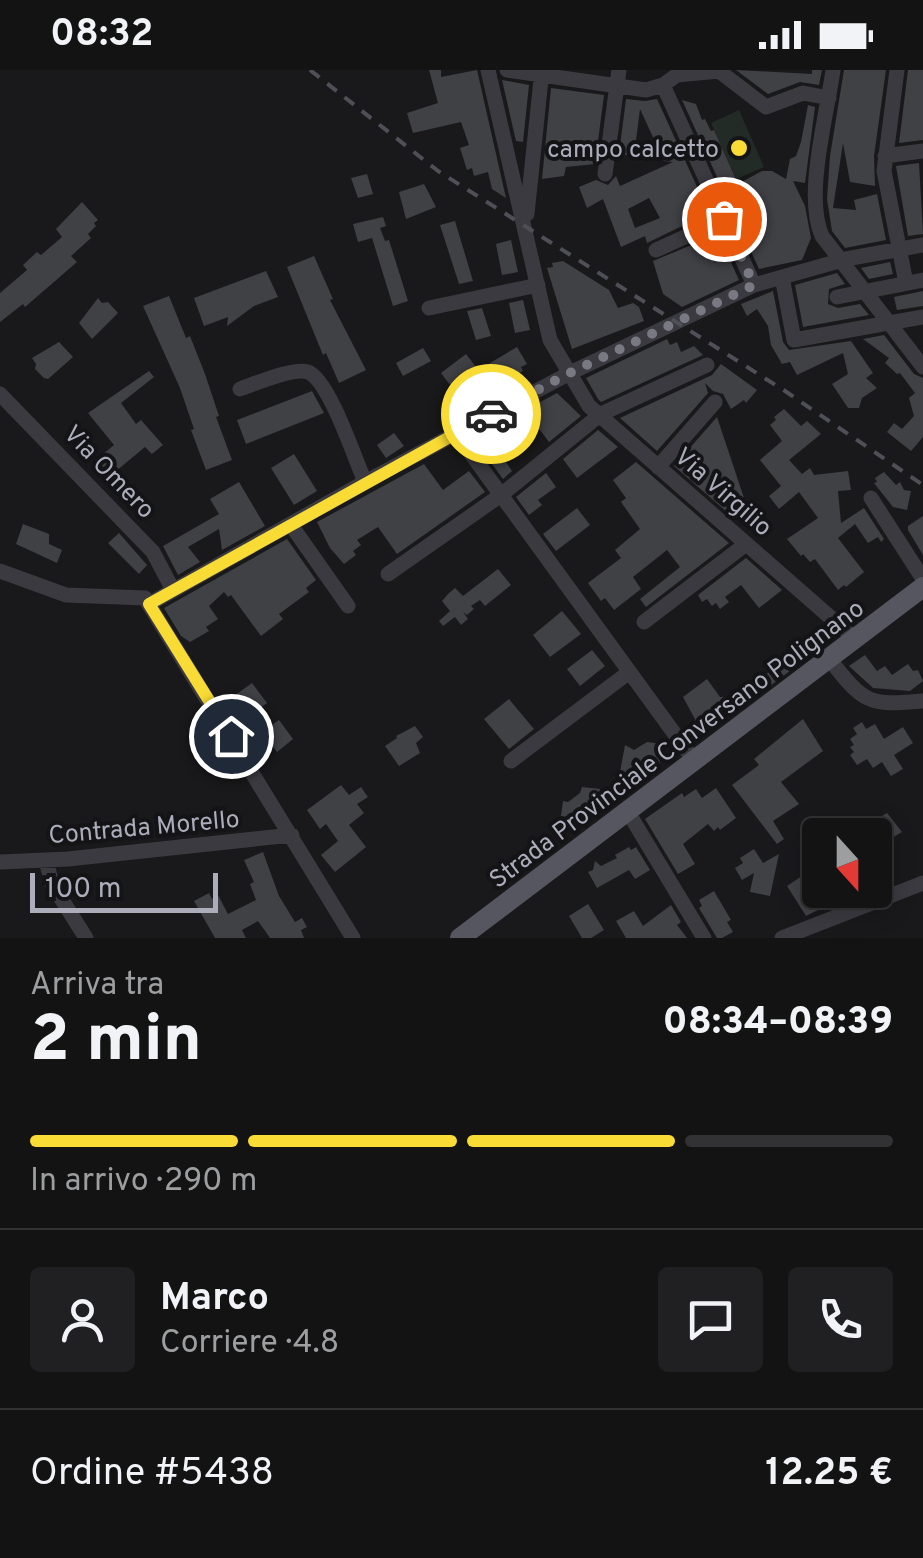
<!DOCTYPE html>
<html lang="it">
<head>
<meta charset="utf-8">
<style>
	:root { --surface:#131314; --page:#202022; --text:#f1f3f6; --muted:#9d9ea0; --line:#323234; --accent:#f8db34 }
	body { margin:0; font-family:Overpass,sans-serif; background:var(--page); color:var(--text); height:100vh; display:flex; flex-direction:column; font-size:38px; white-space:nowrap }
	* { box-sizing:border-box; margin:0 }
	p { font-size:32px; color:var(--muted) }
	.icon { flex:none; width:55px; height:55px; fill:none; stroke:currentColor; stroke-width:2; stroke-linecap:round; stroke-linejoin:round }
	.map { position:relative; height:868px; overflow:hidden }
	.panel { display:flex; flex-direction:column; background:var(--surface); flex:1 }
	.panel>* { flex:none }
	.needle { width:65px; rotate:159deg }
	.controls { position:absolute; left:802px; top:748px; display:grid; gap:20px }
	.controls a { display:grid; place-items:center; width:90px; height:90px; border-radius:10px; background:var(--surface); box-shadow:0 5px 25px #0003,0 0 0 2px var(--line); font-size:50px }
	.scale { position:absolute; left:30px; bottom:25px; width:188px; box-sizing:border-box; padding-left:10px; border:5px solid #abadbb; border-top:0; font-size:28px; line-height:35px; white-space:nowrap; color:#abadbb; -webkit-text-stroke:8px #141416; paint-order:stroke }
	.pin { position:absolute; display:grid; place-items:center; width:85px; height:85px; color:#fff; margin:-42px; border:5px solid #fff; border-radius:50%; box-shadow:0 2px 10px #0007 }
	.courier { position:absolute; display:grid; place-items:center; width:100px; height:100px; margin:-50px; border:8px solid #f8db34; border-radius:50%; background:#fff; color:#222; box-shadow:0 2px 12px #0007 }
	.headline em { font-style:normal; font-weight:800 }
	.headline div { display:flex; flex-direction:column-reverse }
	.headline { display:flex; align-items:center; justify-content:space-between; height:170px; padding:0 30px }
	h1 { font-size:65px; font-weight:800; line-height:75px }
	.bar { display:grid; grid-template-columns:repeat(4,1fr); gap:15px 10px; align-content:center; height:120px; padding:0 30px }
	.bar i { height:12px; border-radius:8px; background:var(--line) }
	.bar .selected { background:var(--accent) }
	.bar p { grid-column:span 4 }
	.line { display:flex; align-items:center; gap:25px; padding:0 30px; border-top:2px solid var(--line) }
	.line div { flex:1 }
	.round { display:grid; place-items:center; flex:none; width:105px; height:105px; border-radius:10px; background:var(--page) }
	.status { display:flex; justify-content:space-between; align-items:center; height:70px; padding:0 50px; background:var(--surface); direction:ltr }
	.status svg { height:28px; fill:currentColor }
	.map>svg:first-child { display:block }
</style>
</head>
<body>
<div class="status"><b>08:32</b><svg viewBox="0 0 49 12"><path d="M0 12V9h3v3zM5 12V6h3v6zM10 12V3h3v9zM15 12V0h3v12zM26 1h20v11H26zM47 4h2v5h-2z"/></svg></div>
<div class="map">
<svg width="923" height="868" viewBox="0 0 923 868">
	<rect width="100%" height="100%" fill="#19191b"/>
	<path fill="#222b25" d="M 739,40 L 764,97 L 736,109 L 711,53 Z"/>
	<path fill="#404145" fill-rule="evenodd" d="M 429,0 L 441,0 L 441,7 L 477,0 L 506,128 L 492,119 L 488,102 L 474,106 L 472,98 L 467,100 L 460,78 L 469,75 L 461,52 L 413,63 L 407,43 L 438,33 Z
		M 736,0 L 812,4 L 812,0 L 822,0 L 819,15 L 800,12 L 768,24 Z
		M 844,0 L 886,0 L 874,86 L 875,116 L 850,112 L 843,73 L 833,138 L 856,140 L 854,130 L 877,124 L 886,170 L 845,178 L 832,161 L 827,129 L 830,86 Z
		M 908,0 L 923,0 L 923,70 L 899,73 Z
		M 502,10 L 529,15 L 523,72 L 516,71 Z
		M 551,18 L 604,25 L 595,94 L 566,97 L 564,106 L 542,109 Z
		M 626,29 L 645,31 L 657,29 L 709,143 L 647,173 L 645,166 L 621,177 L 603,129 L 587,138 L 579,117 L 596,110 L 608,115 L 616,106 L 620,116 L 673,92 L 664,91 L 640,39 L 634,86 L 619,84 ZM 649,128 L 660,148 L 635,158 L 628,139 Z
		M 682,30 L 696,34 L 702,50 L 705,49 L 711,61 L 714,60 L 738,114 L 762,101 L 772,101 L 786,109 L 790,89 L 796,86 L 801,72 L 808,35 L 815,37 L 805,113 L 793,111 L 805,136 L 811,168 L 802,190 L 759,199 Z
		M 919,93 L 923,164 L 908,166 L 896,96 Z
		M 367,104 L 373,124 L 358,128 L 351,108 Z
		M 424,114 L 436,137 L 406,149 L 399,122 Z
		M 82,132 L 98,150 L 94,153 L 96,156 L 88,164 L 91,168 L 71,186 L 77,192 L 25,237 L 23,234 L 0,252 L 0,223 L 27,200 L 23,195 L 37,182 L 41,185 L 62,167 L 56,159 Z
		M 383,147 L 386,156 L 380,158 L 385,171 L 389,170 L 408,231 L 393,236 L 372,168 L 358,172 L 353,154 Z
		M 455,151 L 473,211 L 459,214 L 440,155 Z
		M 718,164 L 739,210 L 682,237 L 663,224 L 653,191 Z
		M 511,170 L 518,202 L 502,205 L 496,174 Z
		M 314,186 L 333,229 L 330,230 L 366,300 L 339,313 L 326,283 L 323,285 L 287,197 Z
		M 563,191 L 609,220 L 618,238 L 633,233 L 639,237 L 644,251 L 572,279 L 547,198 L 553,197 L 552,193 Z
		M 890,192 L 893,204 L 869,209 L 861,198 Z
		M 266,201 L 278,227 L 254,236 L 227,256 L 228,247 L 204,256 L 194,228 Z
		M 837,203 L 845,214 L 829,219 L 828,234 L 838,238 L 860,234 L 869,245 L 803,257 L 795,215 Z
		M 773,221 L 783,272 L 789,280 L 851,271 L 873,303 L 866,308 L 877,318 L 862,328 L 859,338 L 848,338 L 832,314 L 848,304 L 843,283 L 797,305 L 790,292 L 782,294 L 771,275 L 768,256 L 757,239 L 747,246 L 741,234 Z
		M 923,221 L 923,236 L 897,240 L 894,227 Z
		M 169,226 L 186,268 L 190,266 L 205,304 L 219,346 L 216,347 L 232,390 L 206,400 L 191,360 L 194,359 L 180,318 L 143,236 Z
		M 98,228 L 102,233 L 108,232 L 118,243 L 92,269 L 79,253 Z
		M 523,230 L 530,260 L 515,263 L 509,233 Z
		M 482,238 L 491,266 L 476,270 L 467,241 Z
		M 884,265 L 914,304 L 923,308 L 923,367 L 911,381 L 887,362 L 894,353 L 902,359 L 914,346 L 909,328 L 915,323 L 900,303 L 897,304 L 885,293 L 889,288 L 863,269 Z
		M 667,269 L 670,275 L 677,272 L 681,282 L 694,276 L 703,285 L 601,332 L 598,329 L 586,308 Z
		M 59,272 L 73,287 L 48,309 L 44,308 L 35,299 L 36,294 L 32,288 Z
		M 517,277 L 527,294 L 521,297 L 523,301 L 484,324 L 473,303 Z
		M 423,278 L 431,291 L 403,306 L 396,293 Z
		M 466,284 L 476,297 L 450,315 L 441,303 Z
		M 721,294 L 757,320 L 746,333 L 744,330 L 731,339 L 723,324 L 713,321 L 705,313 L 708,323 L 657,381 L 620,348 L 712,305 Z
		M 149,301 L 154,307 L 121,333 L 136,354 L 141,350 L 163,375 L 152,384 L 145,377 L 110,406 L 97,389 L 114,375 L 88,343 Z
		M 312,321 L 324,343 L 246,374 L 237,350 Z
		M 557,323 L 581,346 L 549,372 L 537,356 L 520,369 L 526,377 L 506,392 L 512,401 L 503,409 L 489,390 L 499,383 L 484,362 Z
		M 784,339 L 801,356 L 807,351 L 821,364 L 789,390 L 802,404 L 810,398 L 814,405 L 848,401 L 851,420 L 838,421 L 841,453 L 864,438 L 884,469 L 881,472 L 878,467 L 868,473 L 855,454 L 838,468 L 864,502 L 846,517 L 844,515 L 838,520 L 815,489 L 810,492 L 803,484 L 801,486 L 787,469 L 818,448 L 799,422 L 779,439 L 769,426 L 781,416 L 760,390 L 782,371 L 770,355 L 776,350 L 774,347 Z
		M 717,347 L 746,434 L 735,449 L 674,396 Z
		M 598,360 L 618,377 L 577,408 L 563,389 Z
		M 394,363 L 404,376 L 386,388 L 377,375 Z
		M 294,384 L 317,421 L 294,435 L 271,398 Z
		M 636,392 L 729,473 L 646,537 L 640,529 L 680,497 L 667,480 L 633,507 L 641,519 L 614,540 L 605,528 L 601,531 L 588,513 L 621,488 L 615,480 L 640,459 L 621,432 L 626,428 L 613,410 Z
		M 424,394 L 443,420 L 469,401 L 485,422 L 397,484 L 378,457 L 357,470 L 361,475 L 353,481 L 356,485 L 344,494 L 330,478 L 317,452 Z
		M 884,402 L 896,415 L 900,412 L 904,420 L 911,421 L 907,440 L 893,437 L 874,413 L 877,412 L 875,408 Z
		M 546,403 L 556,417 L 538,430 L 542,435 L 529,445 L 516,427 Z
		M 239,412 L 265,456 L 222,480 L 219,459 L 188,477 L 200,492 L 178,505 L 163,476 L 219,444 L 210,429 Z
		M 577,438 L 590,455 L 556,481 L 543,464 Z
		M 923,446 L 923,485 L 908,460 L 908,456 Z
		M 23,454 L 49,464 L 49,474 L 62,480 L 57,493 L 16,474 Z
		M 119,463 L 147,495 L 139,504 L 108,473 Z
		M 287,469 L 316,510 L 306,518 L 309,522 L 279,544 L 283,549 L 261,566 L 231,525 L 228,527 L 224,522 L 209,536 L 218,549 L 206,557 L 209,561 L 190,572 L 181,566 L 164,538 Z
		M 746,488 L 782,520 L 759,538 L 741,515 L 725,527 L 729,532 L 720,539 L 716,533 L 712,536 L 707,529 L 702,532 L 698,525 Z
		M 498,499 L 511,515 L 485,536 L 480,530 L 471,536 L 474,539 L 467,545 L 463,542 L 468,549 L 461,555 L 455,547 L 443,556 L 439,551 L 450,541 L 442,531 L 448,524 L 455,518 L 463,526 Z
		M 562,541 L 581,564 L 550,587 L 533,565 Z
		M 826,559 L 835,566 L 748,633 L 741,623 Z
		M 592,580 L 605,596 L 580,616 L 567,599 Z
		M 865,585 L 877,601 L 885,596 L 892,605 L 908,594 L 913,601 L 918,600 L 923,611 L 910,621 L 873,618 L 849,596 Z
		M 707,609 L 720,627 L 728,627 L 726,635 L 711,649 L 697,653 L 683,627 Z
		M 252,613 L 267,633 L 248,647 L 234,626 Z
		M 509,629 L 534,659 L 509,679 L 484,649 Z
		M 803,649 L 823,681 L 781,712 L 799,734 L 773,751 L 784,769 L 777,774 L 732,715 L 759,695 L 754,689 Z
		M 279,650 L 293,669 L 277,682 L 261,662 Z
		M 862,652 L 866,659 L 875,654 L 884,669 L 903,657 L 913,673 L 894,685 L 903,699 L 891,706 L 882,692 L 873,698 L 867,689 L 857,695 L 850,685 L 854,682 L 850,677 L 854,675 L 850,669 L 857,664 L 853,658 Z
		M 415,656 L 423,667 L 416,673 L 420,683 L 399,696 L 385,676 L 397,668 L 396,666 Z
		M 647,672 L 662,674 L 659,696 L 643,705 L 620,702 L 625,675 L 634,680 Z
		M 341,715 L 349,725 L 361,717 L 368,727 L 357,734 L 364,743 L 349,755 L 366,777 L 335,802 L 321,785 L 338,771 L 326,754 L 320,759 L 307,740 Z
		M 582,717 L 600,719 L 597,737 L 577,751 L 575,748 L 561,746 L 563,731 L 568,732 L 580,723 Z
		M 716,718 L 736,748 L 720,760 L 718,757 L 714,761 L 708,754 L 683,774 L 695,794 L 678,804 L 645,749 L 682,723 L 684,727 L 696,719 L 702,728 Z
		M 887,743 L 902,762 L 887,771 L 874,751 Z
		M 629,777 L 631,780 L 636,777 L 650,800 L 635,809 L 629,800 L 597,818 L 588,802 L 593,800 L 595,791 L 601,796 L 617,788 L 615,785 Z
		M 754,779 L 763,793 L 779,784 L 770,826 L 750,822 L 754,803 L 742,810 L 735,798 L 743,793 L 740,788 Z
		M 263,782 L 279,826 L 295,852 L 302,848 L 307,857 L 301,860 L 304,868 L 270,868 L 258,851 L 242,860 L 246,868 L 215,868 L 194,831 L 209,823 L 212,829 L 218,825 L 228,844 L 256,830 L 250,814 L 254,812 L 244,790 Z
		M 820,794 L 820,820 L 834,820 L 840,829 L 806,846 L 787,816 Z
		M 714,821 L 731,850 L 727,852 L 733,862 L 722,868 L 717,868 L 699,838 L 702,836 L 699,830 Z
		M 588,834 L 604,860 L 591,868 L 582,868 L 569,846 Z
		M 671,835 L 681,852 L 677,855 L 687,868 L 626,868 L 616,851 L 634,841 L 643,856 Z"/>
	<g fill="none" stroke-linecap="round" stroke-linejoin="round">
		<path stroke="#3a3a40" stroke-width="15" d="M 488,0 L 550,270 L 589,336 L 855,569
			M 507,0 L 646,20 L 663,15 L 677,5 L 719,1 L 766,37 L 803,23 L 829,28
			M 833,0 C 827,45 804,126 822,166 L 923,297
			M 897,0 L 884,101 L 906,213
			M 663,15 L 754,215
			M 885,86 L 923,81
			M 605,104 L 619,0
			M 527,144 L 542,0
			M 656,180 L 724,149
			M 782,207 L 794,270 L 923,247
			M 837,227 L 923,210
			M 429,238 L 538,215
			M 240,319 C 255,314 293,297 308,302 C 329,310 355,389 365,412
			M 0,324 L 153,482 L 173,520
			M 456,363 L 695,692
			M 658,397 L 715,332
			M 871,428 L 923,509
			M 291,455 L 348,536
			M 0,501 L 66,525 L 145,528 L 353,868
			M 388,504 L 501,425 L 601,344 L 707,295
			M 149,534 L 365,412 L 570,303 L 754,215 L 846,189 L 923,175
			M 644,552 L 746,474
			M 830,590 C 864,633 868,636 923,631
			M 511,691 L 628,603
			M 628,742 L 704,868
			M 46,790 L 52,814 L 86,868
			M 0,792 L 68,789 L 292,765
			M 782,868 L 923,813"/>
		<path stroke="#55565f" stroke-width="20" d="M 460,868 L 923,517"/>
		<path stroke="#4e4f57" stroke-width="4" stroke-dasharray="12 10" stroke-linecap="butt" d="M 310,0 L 438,101 L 785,321 L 923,415"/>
	</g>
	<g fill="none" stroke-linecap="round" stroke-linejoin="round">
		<path stroke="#787983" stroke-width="10" stroke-dasharray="0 18" d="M 491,344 L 570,303 L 754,215 L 724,149"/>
		<path stroke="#f8db34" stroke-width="12" d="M 231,666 L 149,534 L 491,344"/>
	</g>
	<circle fill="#f8db34" stroke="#141416" stroke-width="4" cx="739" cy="78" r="10"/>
	<g text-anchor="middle" stroke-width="8" stroke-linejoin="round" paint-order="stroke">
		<g font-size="25" fill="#abadbb" stroke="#141416" text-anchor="end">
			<text x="719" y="87">campo calcetto</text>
		</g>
		<g font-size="25" fill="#abadbb" stroke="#141416">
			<text transform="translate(110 401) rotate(46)" y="9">Via Omero</text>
			<text transform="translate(724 421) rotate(41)" y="9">Via Virgilio</text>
			<text transform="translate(676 673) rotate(-37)" y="9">Strada Provinciale Conversano Polignano</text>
			<text transform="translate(144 756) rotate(-5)" y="9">Contrada Morello</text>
		</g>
	</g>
</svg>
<div class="controls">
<a><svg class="needle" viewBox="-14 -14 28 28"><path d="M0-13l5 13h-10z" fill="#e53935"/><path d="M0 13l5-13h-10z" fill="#9d9ea0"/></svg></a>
</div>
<div class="scale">100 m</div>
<div class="pin" style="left:724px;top:149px;background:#ea580c"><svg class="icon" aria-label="bag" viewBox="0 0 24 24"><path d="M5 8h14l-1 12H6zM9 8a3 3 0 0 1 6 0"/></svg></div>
<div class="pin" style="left:231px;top:666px;background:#1f2937"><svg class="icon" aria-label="home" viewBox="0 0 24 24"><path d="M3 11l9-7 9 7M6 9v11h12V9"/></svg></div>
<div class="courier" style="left:491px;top:344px"><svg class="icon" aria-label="car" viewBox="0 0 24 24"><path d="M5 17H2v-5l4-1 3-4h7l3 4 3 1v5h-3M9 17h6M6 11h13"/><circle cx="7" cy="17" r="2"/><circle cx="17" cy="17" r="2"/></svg></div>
</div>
<section class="panel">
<div class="headline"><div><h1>2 min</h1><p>Arriva tra</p></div><em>08:34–08:39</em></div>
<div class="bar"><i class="selected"></i><i class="selected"></i><i class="selected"></i><i></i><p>In arrivo · 290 m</p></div>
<div class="line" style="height:180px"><a class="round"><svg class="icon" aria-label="person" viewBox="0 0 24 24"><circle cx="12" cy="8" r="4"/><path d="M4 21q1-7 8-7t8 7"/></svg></a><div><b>Marco</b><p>Corriere · 4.8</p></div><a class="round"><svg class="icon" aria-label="chat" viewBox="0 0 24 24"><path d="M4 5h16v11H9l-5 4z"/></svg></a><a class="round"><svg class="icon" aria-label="phone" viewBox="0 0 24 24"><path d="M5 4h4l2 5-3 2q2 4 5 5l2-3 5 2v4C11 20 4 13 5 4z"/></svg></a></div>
<div class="line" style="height:130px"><div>Ordine #5438</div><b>12.25 €</b></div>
</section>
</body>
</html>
